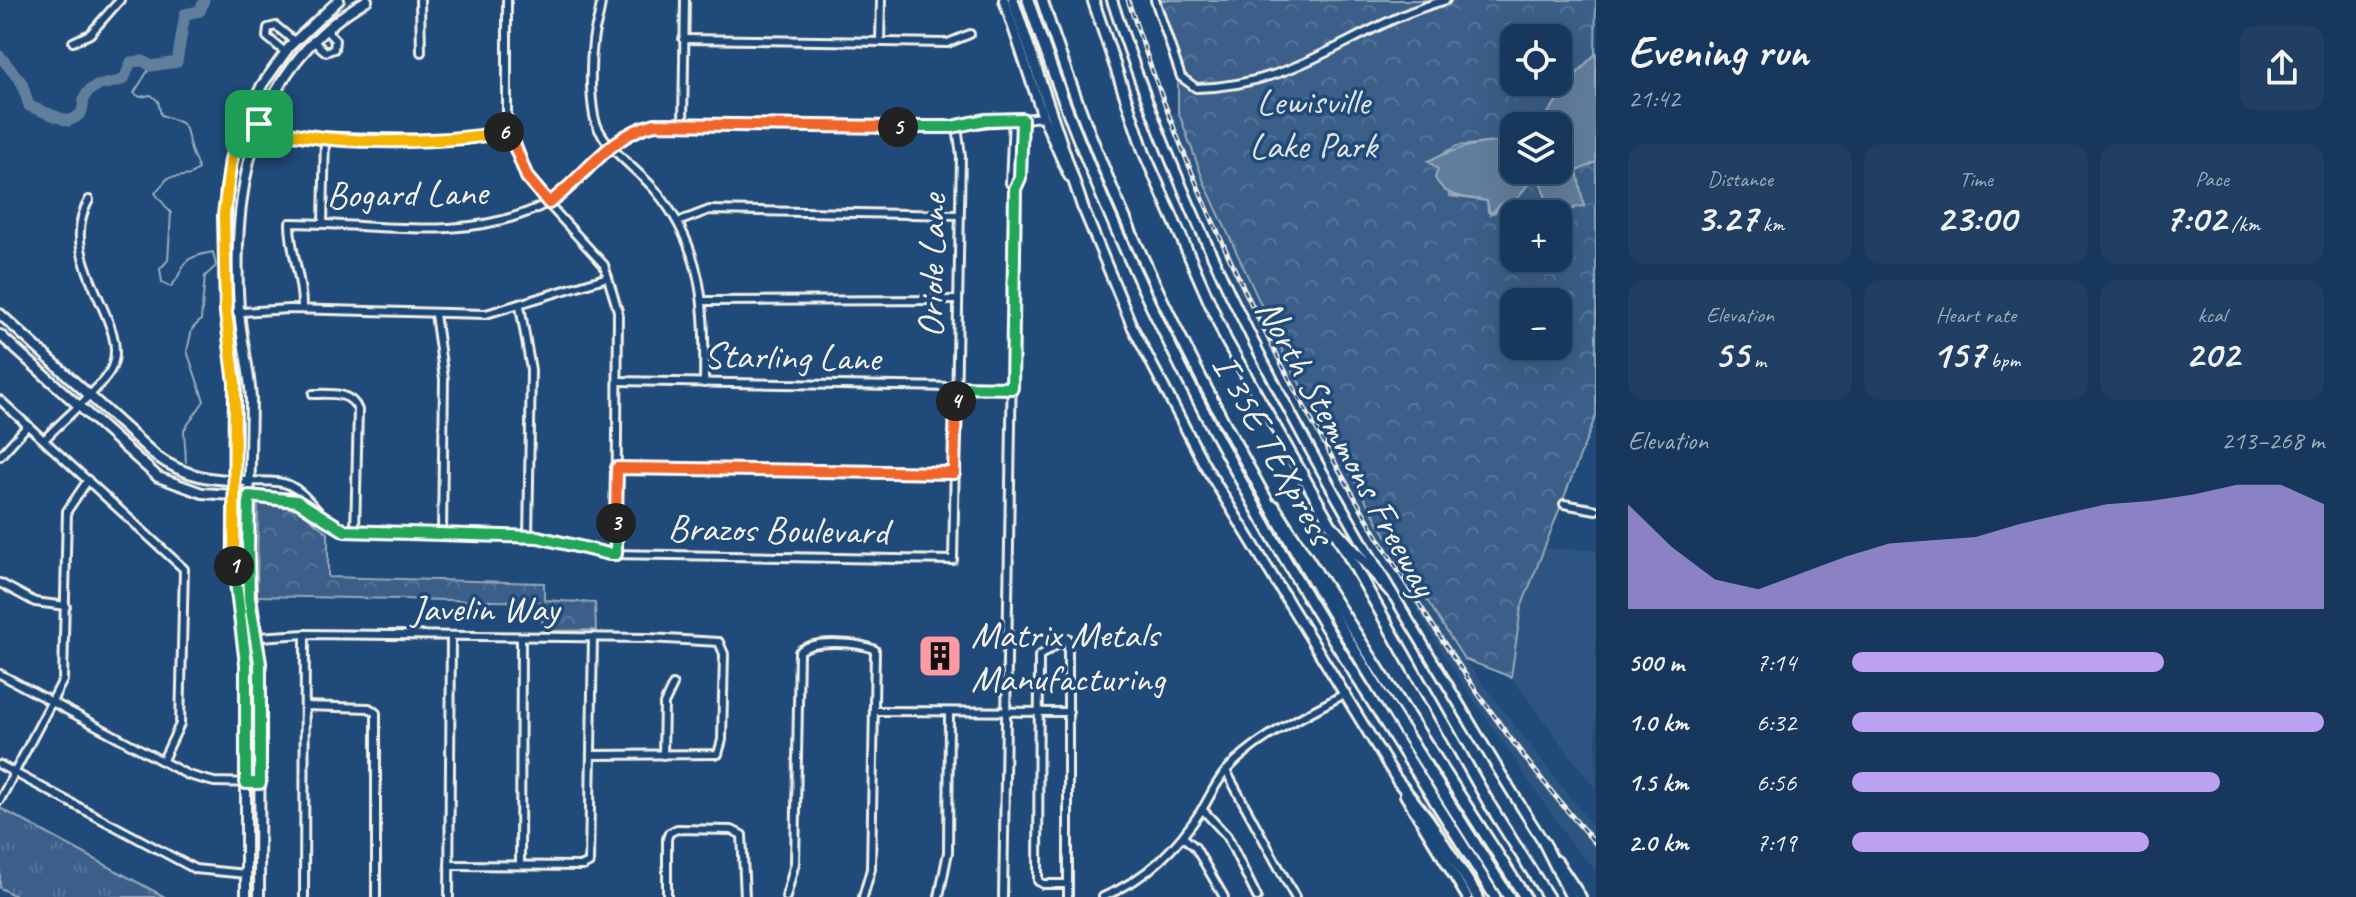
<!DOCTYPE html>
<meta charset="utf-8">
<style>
body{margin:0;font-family:Caveat,sans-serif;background:#203f62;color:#f1f3f6;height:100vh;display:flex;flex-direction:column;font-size:30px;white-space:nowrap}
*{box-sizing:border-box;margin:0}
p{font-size:26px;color:#9eacbb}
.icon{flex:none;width:44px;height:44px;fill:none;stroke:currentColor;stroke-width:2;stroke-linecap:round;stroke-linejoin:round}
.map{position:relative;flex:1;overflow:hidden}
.details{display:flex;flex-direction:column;background:#17385c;width:760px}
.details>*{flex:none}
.tools{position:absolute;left:1500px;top:24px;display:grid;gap:16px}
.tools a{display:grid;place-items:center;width:72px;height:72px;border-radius:16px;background:#17385c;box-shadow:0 8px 32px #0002,0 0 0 2px #365272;font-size:40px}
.pin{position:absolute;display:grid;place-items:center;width:68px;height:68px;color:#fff;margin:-34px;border-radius:16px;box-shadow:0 4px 12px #0006}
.km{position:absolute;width:40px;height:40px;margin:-20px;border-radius:50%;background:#222;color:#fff;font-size:22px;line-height:40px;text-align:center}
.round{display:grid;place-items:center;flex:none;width:84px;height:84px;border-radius:16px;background:#203f62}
.headline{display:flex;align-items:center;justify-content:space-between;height:136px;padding:0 32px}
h1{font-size:44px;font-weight:600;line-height:60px}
.figures{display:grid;grid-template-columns:repeat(3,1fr);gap:12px;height:136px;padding:8px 32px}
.figures div{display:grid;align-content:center;border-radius:16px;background:#203f62;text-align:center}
.figures b{font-size:40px;font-weight:600}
.figures small{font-size:22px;font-weight:400}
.figures p{font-size:22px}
.chart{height:224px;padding:16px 32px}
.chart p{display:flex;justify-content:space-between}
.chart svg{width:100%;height:144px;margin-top:8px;fill:#bca0f2;opacity:.7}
ul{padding:0 32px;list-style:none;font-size:26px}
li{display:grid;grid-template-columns:128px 96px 1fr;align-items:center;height:60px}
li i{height:20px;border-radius:10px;background:#bca0f2}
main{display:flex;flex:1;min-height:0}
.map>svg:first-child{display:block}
.built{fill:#2d5581}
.grass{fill:url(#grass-tufts);stroke:#97a8b8;stroke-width:2}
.forest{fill:url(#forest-crowns);stroke:#97a8b8;stroke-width:2;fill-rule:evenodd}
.water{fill:#627e9d;stroke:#9cacbb;stroke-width:2}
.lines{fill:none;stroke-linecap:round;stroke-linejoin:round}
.stream{stroke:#9cacbb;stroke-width:2}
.river{stroke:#627e9d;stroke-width:11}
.minor-casing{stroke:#f4f1e8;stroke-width:12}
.major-casing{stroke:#f4f1e8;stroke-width:14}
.highway-casing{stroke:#f4f1e8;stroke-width:15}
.minor{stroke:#1f4a7a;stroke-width:6}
.major{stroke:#1f4a7a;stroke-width:8}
.highway{stroke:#1f4a7a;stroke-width:9}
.rail-casing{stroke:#f4f1e8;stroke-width:5}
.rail{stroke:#1f4a7a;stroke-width:2;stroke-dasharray:6;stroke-linecap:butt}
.split-1-casing{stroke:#fff;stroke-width:16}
.split-2-casing{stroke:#fff;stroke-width:16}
.split-3-casing{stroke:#fff;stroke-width:16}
.split-4-casing{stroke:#fff;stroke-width:16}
.split-5-casing{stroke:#fff;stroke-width:16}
.split-6-casing{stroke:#fff;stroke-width:16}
.split-7-casing{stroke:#fff;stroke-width:16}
.split-1{stroke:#f5b400;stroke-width:10}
.split-2{stroke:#22a559;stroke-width:10}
.split-3{stroke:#22a559;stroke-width:10}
.split-4{stroke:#f0652b;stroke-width:10}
.split-5{stroke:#22a559;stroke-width:10}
.split-6{stroke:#f0652b;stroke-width:10}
.split-7{stroke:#f5b400;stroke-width:10}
.labels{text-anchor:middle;stroke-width:7;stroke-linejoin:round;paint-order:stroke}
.park-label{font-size:38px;fill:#e1e2de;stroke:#1f4a7a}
.street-label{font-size:38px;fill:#f4f1e8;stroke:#1f4a7a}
.poi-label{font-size:38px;fill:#f4f1e8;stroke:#1f4a7a;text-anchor:start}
</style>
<main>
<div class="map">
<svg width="1596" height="897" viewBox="0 0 1596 897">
<defs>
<pattern id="grass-tufts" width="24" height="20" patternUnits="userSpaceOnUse" patternTransform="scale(2)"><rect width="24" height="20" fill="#3a5f88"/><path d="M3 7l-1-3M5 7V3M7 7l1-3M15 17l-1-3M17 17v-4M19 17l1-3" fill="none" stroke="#577699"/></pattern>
<pattern id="forest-crowns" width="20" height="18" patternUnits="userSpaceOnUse" patternTransform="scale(2)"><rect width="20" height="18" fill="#3a5f88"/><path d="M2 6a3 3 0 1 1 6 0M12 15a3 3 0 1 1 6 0" fill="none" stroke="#577699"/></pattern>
</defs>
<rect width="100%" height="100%" fill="#1f4a7a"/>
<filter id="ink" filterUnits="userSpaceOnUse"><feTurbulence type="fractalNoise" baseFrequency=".0125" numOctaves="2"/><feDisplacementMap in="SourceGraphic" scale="16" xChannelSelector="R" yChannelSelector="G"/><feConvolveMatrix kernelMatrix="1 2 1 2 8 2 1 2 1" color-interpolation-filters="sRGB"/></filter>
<g filter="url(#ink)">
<g class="built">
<path d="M1178 111 1204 182 1255 297 1379 524 1464 659 1596 831V871L1571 843 1444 656 1317 438 1240 294 1167 115Z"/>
<path d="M1541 548 1596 550V790L1511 677 1521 608Z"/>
</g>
<path class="grass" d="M0 808 165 897H17L0 888Z"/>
<g class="forest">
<path d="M1160 0H1596L1595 55 1573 78 1539 126H1514V140L1457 146 1429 161 1438 169 1450 196 1487 201 1488 212 1494 213 1530 181 1541 183 1551 214H1514V258H1548L1549 265 1553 258H1558L1563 242 1558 234 1566 213 1581 199 1577 171 1596 162V415L1521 608 1511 677 1464 659 1379 524 1287 361 1204 182 1178 111V60ZM1514 38H1558V82H1514ZM1514 302H1558V346H1514Z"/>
<path d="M258 503 298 509 328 533V577L544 583V600L595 603 596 630 543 631 541 602 257 596Z"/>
</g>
<path class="water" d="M1596 53V162L1577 171 1584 206C1569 207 1564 215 1558 228V214H1551L1541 183 1530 181 1516 201 1501 204 1490 214 1487 201C1465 196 1447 200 1435 178L1438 169 1428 161C1460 146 1479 143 1514 140V170H1558V126H1539L1573 78Z"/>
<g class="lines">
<path class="stream" d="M151 66 134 93 140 97 151 95 158 101 161 115C190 125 184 123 191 150 193 157 197 162 198 169L191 175 168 178 155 193 171 213 168 260 160 269 162 282 171 287C189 265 175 259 213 252L216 266 205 276 201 320 192 329 187 351 204 401 184 430 186 462"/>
<path class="river" d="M0 56 22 83 29 106 68 121C92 112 77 104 88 92 96 82 113 85 124 79L131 62 143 61 151 66 177 62 185 14 200 11 204 0"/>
<g class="minor-casing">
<g id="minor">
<path d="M420 0 421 52"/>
<path d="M507 0V115L513 145 527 177 540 195 604 265 618 311 616 554"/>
<path d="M601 0C601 15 594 28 593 42 590 64 590 94 594 116 599 145 638 169 656 191 705 250 705 310 704 383"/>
<path d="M1155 0 1181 77 1196 88C1301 86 1353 26 1446 0"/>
<path d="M683 39 948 43 970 34"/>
<path d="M880 41 881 0"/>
<path d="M73 42 90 34 120 0"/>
<path d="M314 42 326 52 334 49 335 40 326 30"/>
<path d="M285 52 267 37 268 28 276 26 294 41"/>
<path d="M1013 119 1010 183 1015 189"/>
<path d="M244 120 294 136 464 140 509 131"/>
<path d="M683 123 685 0"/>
<path d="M678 222 709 210 959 215"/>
<path d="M323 223 325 137"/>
<path d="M704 301 958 300"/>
<path d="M520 306 531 370 528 537"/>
<path d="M302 309C303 279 290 253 290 223 372 223 460 243 537 208 589 185 603 129 667 123L941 127 1043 117"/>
<path d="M226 313 289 309 486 314 608 277"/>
<path d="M435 314 444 379 442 534"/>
<path d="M618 381 1012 388"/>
<path d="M313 394C330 394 351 391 358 410L355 532"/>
<path d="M0 400 184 569 180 724 163 760"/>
<path d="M44 440C59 423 105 385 112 367 131 322 54 260 89 200"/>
<path d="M0 456 28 425"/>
<path d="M617 468 954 473"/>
<path d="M250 481C262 482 278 480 289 485 312 496 320 523 345 531L538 537 609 554 953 560 961 156 957 126"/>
<path d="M249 496 289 498 312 508"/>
<path d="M1564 504 1596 510"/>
<path d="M0 583 35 602 66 606"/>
<path d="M243 638 305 634 649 638 719 642 724 654 722 740 718 754 592 755"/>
<path d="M1068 638V884H1043L1038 881 1039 656Z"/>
<path d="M0 674 188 775 214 782 260 783"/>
<path d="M305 706 369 708 376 713V897"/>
<path d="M874 711 1069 712"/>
<path d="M663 755 664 704 673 685"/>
<path d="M0 765 195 869 246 874"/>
<path d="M1226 771 1295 897"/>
<path d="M0 800 63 680 67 511 88 480"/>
<path d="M1202 809 1227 836 1257 897"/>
<path d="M1183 837 1195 847 1224 897"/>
<path d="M449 865 583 866 589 863 593 637"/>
<path d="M520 865 521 638"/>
<path d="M1068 884V897"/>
<path d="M304 897 305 634"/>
<path d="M449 897 451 637"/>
<path d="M667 897V839L669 833 677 829 732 830 742 835 745 897"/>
<path d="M786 897 795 863 799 652C812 639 859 642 875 650L871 869 863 897"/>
<path d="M939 897 948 852 949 712"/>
<path d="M1003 897 1015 189 1020 178 1022 119"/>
<path d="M1103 897C1148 878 1177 848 1203 808 1210 796 1217 781 1226 771 1256 737 1307 715 1346 693"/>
</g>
</g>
<g class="major-casing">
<g id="major">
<path d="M1004 0 1043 117 1069 176"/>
<path d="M1112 0C1189 238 1301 444 1430 656 1469 720 1506 785 1547 847"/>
<path d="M1081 203 1132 326 1204 464 1399 783"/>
<path d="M0 314 156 456C187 478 213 480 250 481"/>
<path d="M0 335 158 477 202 493 249 496"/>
<path d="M1405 795 1467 897"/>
<path d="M1557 861 1581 897"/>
<path d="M246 897V664L233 561 235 383 226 313V189L237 139 262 85 290 46 339 0"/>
<path d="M259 897 260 663 248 572 251 401C250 370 241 341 239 310 231 188 252 67 367 0"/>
</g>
</g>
<g class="highway-casing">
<g id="highway">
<path d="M1013 0 1083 208"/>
<path d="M1028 0C1084 170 1159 334 1246 490 1322 629 1412 762 1495 897"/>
<path d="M1042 0C1145 324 1328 612 1509 897"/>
<path d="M1093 0 1144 152 1226 340 1491 807 1548 897"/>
<path d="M1274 506 1525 897"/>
<path d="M1335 529 1391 592"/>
<path d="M1397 780 1428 819 1478 897"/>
<path d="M1544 843 1571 897"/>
</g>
</g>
<use href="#minor" class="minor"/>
<use href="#major" class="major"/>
<use href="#highway" class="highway"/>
<g class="rail-casing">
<path id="rail" d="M1128 0C1190 191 1273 360 1375 532 1440 641 1511 749 1596 844"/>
</g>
<use href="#rail" class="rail"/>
</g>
</g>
<g class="lines" filter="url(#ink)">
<g class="split-1-casing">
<path id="split-1" d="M234 566 235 383 226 313 224 215 231 159 244 120 259 124"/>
</g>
<g class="split-2-casing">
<path id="split-2" d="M234 566 246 664V783H260V663L249 598 248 550"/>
</g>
<g class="split-3-casing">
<path id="split-3" d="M248 550 249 496 297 501 345 531 538 537 609 554H616V523"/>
</g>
<g class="split-4-casing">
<path id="split-4" d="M616 523 617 468 954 473 956 401"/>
</g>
<g class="split-5-casing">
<path id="split-5" d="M898 127H952L985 120 1022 119 1020 178 1015 189 1012 388 956 387V401"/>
</g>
<g class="split-6-casing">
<path id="split-6" d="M504 132 509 131 527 177 549 203C587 176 607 136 655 124L898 127"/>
</g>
<g class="split-7-casing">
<path id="split-7" d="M259 124C315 147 444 144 504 132"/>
</g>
<use href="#split-1" class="split-1"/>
<use href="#split-2" class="split-2"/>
<use href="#split-3" class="split-3"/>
<use href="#split-4" class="split-4"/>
<use href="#split-5" class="split-5"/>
<use href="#split-6" class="split-6"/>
<use href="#split-7" class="split-7"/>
</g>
<defs>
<g id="building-square" transform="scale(2.3)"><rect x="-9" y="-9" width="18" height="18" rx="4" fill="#ff9aa2" stroke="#1f4a7a"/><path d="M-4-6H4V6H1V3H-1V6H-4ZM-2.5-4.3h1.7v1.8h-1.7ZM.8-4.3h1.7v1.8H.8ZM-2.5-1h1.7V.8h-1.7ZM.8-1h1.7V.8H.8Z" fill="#111"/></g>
</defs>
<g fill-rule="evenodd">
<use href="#building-square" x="940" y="656"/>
</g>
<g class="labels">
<g class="park-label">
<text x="1313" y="114">Lewisville<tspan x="1313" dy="44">Lake Park</tspan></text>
</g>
<g class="street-label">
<text transform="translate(407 193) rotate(-1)" y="13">Bogard Lane</text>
<text transform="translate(931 266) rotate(-89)" y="13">Oriole Lane</text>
<text transform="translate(792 356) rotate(1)" y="13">Starling Lane</text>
<text transform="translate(1347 447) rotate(61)" y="13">North Stemmons Freeway</text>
<text transform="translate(1274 449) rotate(61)" y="13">I 35E TEXpress</text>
<text transform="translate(778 529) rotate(1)" y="13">Brazos Boulevard</text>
<text x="485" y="621">Javelin Way</text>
</g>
<g class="poi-label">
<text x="971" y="647">Matrix Metals<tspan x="971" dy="44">Manufacturing</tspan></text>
</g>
</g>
</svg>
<div class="tools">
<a><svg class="icon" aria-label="locate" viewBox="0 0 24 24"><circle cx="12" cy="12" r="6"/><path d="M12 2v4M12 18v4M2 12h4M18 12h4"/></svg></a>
<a><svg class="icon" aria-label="layers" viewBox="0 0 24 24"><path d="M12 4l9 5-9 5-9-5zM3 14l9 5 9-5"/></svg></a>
<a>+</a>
<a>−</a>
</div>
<div class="pin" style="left:259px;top:124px;background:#1e9e55"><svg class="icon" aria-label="arrive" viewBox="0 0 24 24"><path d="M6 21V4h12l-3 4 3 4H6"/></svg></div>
<b class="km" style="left:234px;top:566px">1</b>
<b class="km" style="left:616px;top:523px">3</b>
<b class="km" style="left:956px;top:401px">4</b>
<b class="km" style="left:898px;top:127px">5</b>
<b class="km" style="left:504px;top:132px">6</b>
</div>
<section class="details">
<div class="headline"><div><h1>Evening run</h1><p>21:42</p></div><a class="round"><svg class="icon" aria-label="share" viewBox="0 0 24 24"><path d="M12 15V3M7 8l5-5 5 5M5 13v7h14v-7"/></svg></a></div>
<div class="figures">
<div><p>Distance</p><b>3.27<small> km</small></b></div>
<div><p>Time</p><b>23:00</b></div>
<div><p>Pace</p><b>7:02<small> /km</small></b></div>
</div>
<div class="figures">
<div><p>Elevation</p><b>55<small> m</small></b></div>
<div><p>Heart rate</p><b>157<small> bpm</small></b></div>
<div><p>kcal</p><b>202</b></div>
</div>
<div class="chart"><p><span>Elevation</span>213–268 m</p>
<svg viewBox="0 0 160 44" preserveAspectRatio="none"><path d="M0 44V12L10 25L20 35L30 38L40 33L50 28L60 24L70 23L80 22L90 18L100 15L110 12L120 11L130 9L140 6L150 6L160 12V44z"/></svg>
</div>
<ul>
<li><b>500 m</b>7:14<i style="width:66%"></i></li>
<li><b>1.0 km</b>6:32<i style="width:100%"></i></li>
<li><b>1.5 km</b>6:56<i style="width:78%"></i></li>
<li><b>2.0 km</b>7:19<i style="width:63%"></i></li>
</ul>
</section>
</main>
